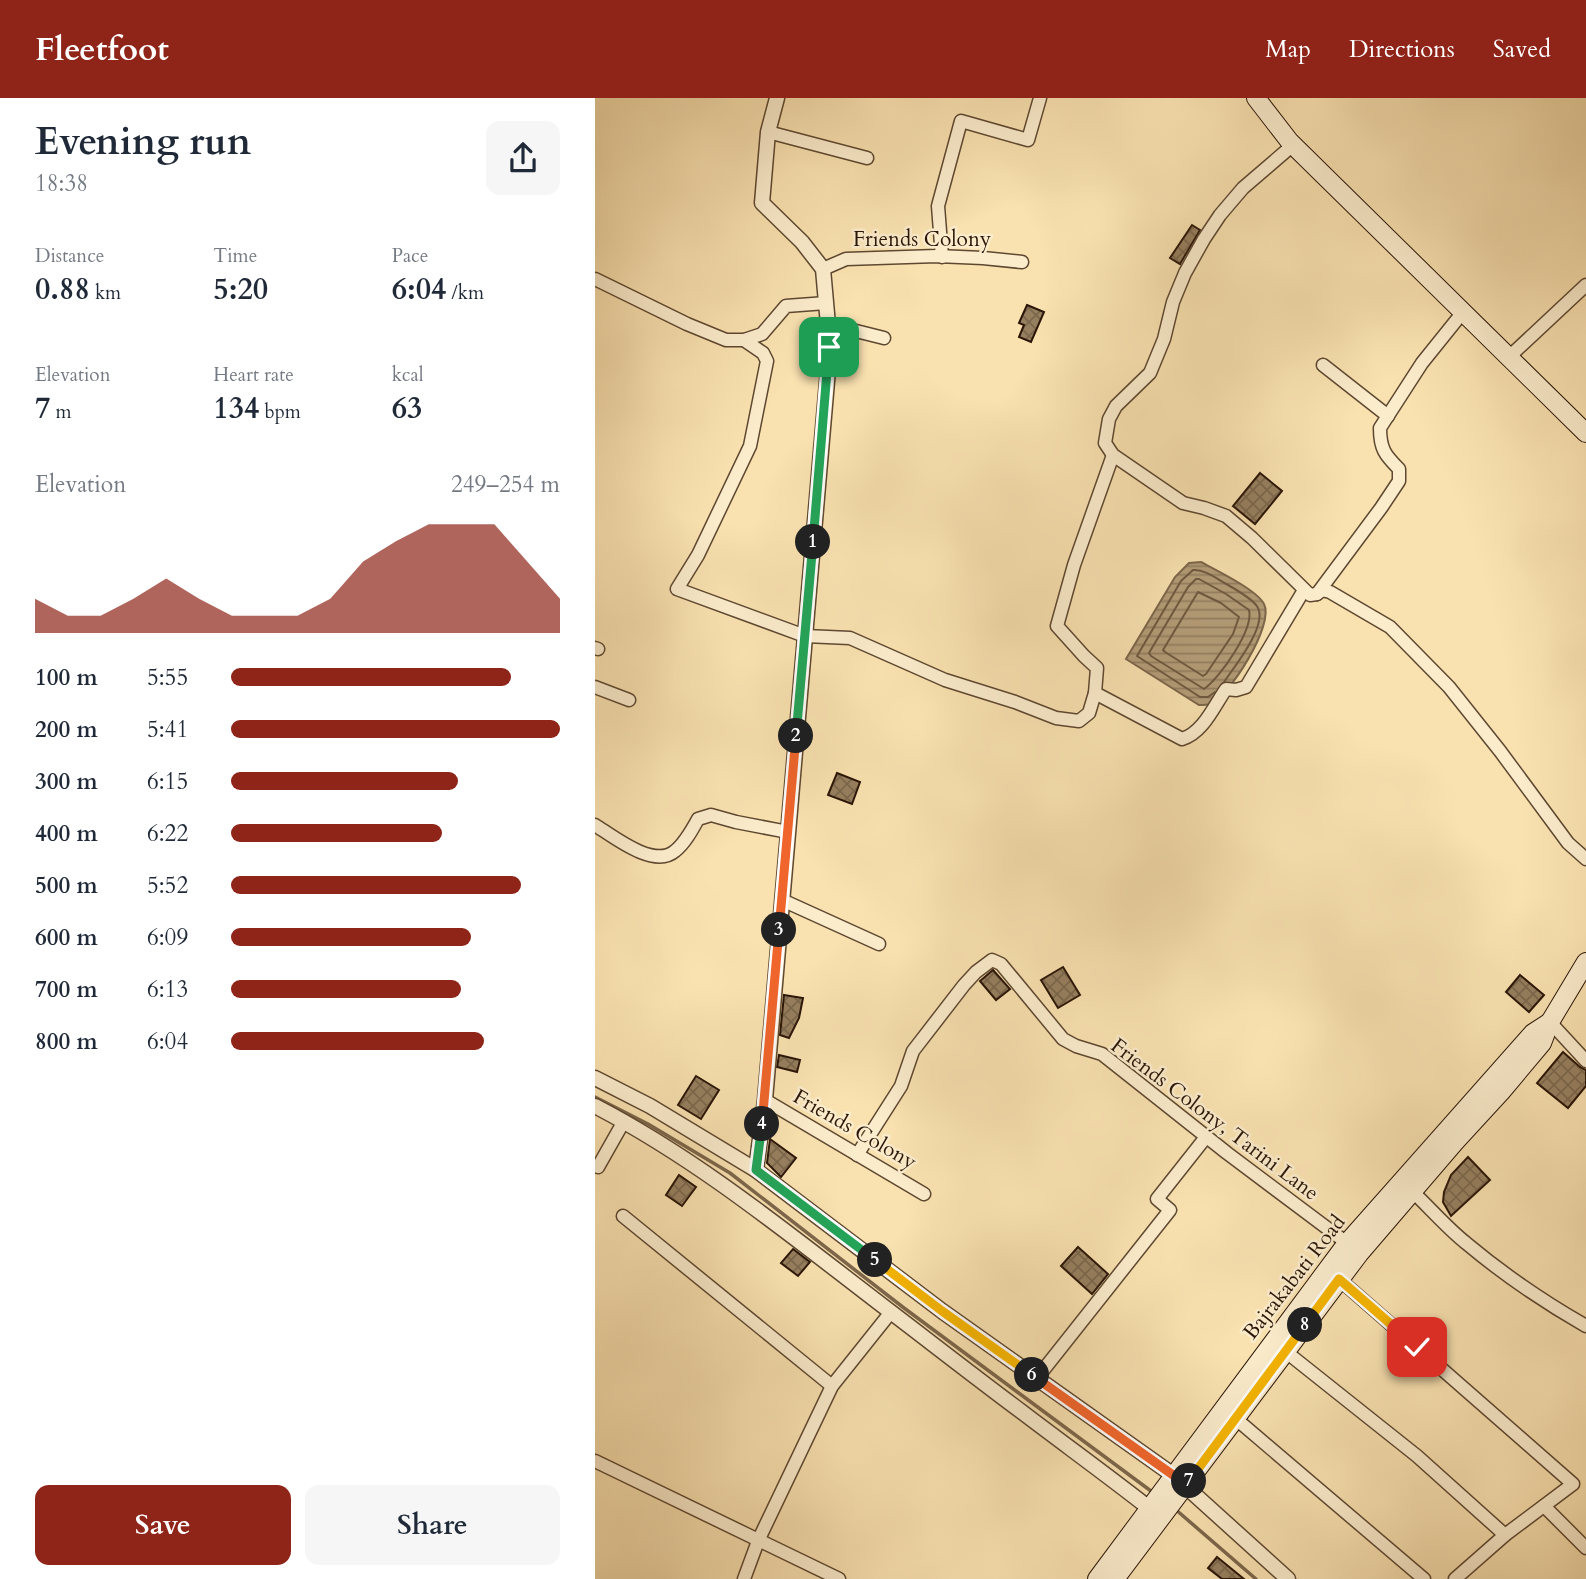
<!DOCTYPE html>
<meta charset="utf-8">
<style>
body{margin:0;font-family:Cardo,serif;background:#f6f6f7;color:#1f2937;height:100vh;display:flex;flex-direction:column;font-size:26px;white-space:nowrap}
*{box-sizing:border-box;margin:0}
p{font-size:23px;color:#747a83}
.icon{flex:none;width:38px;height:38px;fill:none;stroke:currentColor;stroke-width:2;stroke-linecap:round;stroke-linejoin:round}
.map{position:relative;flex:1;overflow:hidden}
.details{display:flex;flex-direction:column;background:#fff;width:595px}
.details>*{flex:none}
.pin{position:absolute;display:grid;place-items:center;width:60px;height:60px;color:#fff;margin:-30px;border-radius:14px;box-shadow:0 4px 10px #0006}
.km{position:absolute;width:35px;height:35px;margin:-18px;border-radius:50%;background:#222;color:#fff;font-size:19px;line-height:35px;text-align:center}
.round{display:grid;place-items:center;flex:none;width:74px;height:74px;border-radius:14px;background:#f6f6f7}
.overview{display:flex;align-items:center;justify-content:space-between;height:119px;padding:0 35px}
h1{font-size:38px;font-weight:700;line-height:52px}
.metrics{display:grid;grid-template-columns:repeat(3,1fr);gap:10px;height:119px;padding:7px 35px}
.metrics div{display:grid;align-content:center}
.metrics b{font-size:30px;font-weight:700}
.metrics small{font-size:19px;font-weight:400}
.metrics p{font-size:19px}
.chart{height:196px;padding:14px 35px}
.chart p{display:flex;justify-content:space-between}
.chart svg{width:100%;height:126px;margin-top:7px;fill:#8f2418;opacity:.7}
.cta{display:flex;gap:14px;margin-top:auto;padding:14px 35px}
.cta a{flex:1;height:80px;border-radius:14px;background:#8f2418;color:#fff;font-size:28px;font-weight:700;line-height:80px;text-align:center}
.cta a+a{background:#f6f6f7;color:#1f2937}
ul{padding:0 35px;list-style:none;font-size:23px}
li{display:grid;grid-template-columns:112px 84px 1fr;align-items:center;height:52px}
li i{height:18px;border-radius:9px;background:#8f2418}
header{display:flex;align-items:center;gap:42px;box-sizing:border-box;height:98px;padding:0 35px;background:#8f2418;color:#fff}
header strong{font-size:33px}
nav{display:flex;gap:38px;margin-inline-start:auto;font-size:24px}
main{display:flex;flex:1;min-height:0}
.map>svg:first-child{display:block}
.water{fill:url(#water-rules);stroke:#7c664a;stroke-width:2}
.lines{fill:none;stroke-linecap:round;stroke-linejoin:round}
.shore{stroke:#6e583f;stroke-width:2}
.stream{stroke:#7c664a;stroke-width:3.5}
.building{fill:url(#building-cross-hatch);stroke:#2a1507;stroke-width:2}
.minor-casing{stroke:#5e4831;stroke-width:15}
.tertiary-casing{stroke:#5e4831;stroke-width:17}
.secondary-casing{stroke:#2a1507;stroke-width:20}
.minor{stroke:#fbeccc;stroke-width:12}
.tertiary{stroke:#fbeccc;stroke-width:14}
.secondary{stroke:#fbeccc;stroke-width:18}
.split-1-casing{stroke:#fff;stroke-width:14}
.split-2-casing{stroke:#fff;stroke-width:14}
.split-3-casing{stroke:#fff;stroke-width:14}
.split-4-casing{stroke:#fff;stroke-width:14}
.split-5-casing{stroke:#fff;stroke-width:14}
.split-6-casing{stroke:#fff;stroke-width:14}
.split-7-casing{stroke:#fff;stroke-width:14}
.split-8-casing{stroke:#fff;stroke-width:14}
.split-9-casing{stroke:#fff;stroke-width:14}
.split-1{stroke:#22a559;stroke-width:9}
.split-2{stroke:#22a559;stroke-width:9}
.split-3{stroke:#f0652b;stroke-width:9}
.split-4{stroke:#f0652b;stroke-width:9}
.split-5{stroke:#22a559;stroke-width:9}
.split-6{stroke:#f5b400;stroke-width:9}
.split-7{stroke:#f0652b;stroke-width:9}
.split-8{stroke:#f5b400;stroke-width:9}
.split-9{stroke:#f5b400;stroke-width:9}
.labels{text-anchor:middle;stroke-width:5;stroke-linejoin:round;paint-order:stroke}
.street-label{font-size:21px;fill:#2a1507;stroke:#fbeccc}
</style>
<header>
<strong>Fleetfoot</strong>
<nav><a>Map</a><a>Directions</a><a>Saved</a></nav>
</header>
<main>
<section class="details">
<div class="overview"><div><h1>Evening run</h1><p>18:38</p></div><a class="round"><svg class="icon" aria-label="share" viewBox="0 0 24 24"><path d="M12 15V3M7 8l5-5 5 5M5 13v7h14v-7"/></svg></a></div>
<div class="metrics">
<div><p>Distance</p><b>0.88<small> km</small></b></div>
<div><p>Time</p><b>5:20</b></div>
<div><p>Pace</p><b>6:04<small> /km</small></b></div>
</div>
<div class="metrics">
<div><p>Elevation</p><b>7<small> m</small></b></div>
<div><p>Heart rate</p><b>134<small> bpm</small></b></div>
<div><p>kcal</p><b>63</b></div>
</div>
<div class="chart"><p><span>Elevation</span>249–254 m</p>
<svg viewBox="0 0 160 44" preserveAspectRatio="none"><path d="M0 44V32L10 38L20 38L30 32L40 25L50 32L60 38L70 38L80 38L90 32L100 19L110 12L120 6L130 6L140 6L150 19L160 32V44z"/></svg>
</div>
<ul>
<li><b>100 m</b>5:55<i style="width:85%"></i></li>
<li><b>200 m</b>5:41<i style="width:100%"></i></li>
<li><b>300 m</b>6:15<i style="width:69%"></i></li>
<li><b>400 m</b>6:22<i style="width:64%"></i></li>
<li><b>500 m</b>5:52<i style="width:88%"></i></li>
<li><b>600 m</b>6:09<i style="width:73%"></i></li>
<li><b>700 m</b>6:13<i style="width:70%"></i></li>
<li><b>800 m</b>6:04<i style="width:77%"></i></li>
</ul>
<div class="cta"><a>Save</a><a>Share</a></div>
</section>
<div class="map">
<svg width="991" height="1481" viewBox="0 0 991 1481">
<defs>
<pattern id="water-rules" width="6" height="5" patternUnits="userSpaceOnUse" patternTransform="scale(1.75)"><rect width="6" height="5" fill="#b39c77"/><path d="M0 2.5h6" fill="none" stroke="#927e60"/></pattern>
<pattern id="building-cross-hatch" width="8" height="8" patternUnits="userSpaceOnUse" patternTransform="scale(1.75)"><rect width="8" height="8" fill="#967f5f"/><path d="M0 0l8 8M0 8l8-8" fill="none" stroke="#7b674c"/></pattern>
</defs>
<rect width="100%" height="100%" fill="#f9e1b0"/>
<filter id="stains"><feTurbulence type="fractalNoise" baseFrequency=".00286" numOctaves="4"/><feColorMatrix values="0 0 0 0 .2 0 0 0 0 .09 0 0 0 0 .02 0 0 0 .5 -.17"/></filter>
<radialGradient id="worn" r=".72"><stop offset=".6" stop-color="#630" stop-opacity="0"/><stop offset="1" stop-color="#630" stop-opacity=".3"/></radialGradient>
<path class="water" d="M606 464C621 472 662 492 669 506 680 526 634 599 615 606 612 607 608 607 604 607L531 561 580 479 594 465Z"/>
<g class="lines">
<g class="shore">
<path d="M601 481H604L631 496 654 512C659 531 625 580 609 591L556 558 554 555 593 489Z"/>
<path d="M603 494 626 505 644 519 638 536 611 576 608 578 570 554 568 552Z"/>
<path d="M620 594 613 599H605L542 558 586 483 598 472C610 471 622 481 633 487 640 491 660 503 663 510 672 529 639 569 629 584"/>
</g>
<g class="stream">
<path d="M0 999 53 1026 135 1075 309 1210 560 1396"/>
<path d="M580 1411 661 1481"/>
</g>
</g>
<g class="building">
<path d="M597 127 605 132 585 166 575 160Z"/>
<path d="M432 207 449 214 436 244 424 239 429 227 424 225Z"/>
<path d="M665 375 687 393 660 426 638 408Z"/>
<path d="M242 675 265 684 257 706 233 697Z"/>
<path d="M468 869 485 897 463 910 446 882Z"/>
<path d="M398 872 415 891 401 902 385 883Z"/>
<path d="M925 877 949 897 934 914 911 894Z"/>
<path d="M189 897 208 900 204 920 194 940 185 937Z"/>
<path d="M968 954 985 969 991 972V988L973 1010 942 985Z"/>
<path d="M184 957 205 962 202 974 182 969Z"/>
<path d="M101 978 124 992 106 1021 83 1007Z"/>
<path d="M175 1041 201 1060 186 1079 172 1065Z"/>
<path d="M873 1059 895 1082 856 1118 848 1104 849 1094 856 1077Z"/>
<path d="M84 1077 101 1089 87 1108 71 1097Z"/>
<path d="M483 1149 513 1176 497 1196 466 1168Z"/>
<path d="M198 1151 215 1164 203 1178 186 1165Z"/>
<path d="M622 1459 649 1481H627L613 1470Z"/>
</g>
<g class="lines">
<g class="minor-casing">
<g id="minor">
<path d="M173 34 272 60"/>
<path d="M698 47 648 90 625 117 609 141 590 175 578 204 569 241 555 275 521 308 514 321 510 345 518 357 588 405 609 410 631 418 657 440 715 497 722 496 727 492 735 494 795 529 854 589 905 653 973 745 991 761"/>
<path d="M347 159 343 108 366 23 433 42 445 0"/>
<path d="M228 171 251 161 342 158 388 160 427 164"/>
<path d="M0 181 92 226 131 242H149L167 236 191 208 231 205"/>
<path d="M233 226 289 240"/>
<path d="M149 242 168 255 172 263 155 348 103 457 82 491 210 538 255 540 350 582 420 604 461 620 484 623 494 615 500 595 502 570 489 558 462 528 479 467 518 357"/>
<path d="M914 259 991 187"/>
<path d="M728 267 793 318"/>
<path d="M722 496 786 410 804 383V371C790 357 785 351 785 330L827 265 868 214"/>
<path d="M0 550 3 551"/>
<path d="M0 589 34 602"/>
<path d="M500 595 587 641C608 635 619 608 631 591L641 592 651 589 709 492"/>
<path d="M0 727C19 739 59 771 80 753 90 745 97 732 103 721L116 717 141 724 193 734"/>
<path d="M187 802 284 846"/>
<path d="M955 924 991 963"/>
<path d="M170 1002 329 1096"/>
<path d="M262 1057 306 988 318 953 369 887 381 874 397 862 406 866 468 941 481 948 507 956 632 1055 752 1145"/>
<path d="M0 1068 3 1069 29 1023"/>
<path d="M817 1093C835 1110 852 1130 871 1145 908 1176 949 1204 991 1228"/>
<path d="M28 1118 237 1288"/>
<path d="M744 1181 978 1386 910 1437 860 1481"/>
<path d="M690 1253 822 1358 910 1437"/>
<path d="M442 1280 575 1112 562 1101 611 1039"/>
<path d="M640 1320 829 1481"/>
<path d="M0 1363 244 1481"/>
<path d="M949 1408 991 1450"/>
<path d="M149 1481 163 1443 237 1288 296 1214"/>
</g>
</g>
<g class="tertiary-casing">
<g id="tertiary">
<path d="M0 980 55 1008 161 1072 347 1213 578 1377 693 1481"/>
<path d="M0 1008C104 1062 195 1137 288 1208 334 1243 380 1279 427 1314 469 1346 512 1377 554 1410"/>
<path d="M161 1072 170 1002 235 249 228 171 207 144 167 105 173 34 182 0"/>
</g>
</g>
<g class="secondary-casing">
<g id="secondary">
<path d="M661 0 695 44 991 335"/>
<path d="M502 1481 752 1145 938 935 955 924"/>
<path d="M520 1481 764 1156 860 1044 906 994 947 945 955 924 991 864"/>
</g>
</g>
<use href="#minor" class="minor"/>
<use href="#tertiary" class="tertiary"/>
<use href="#secondary" class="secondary"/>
</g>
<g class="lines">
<g class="split-1-casing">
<path id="split-1" d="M218 444 234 249"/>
</g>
<g class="split-2-casing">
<path id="split-2" d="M201 638 218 444"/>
</g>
<g class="split-3-casing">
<path id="split-3" d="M184 832 201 638"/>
</g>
<g class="split-4-casing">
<path id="split-4" d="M167 1026 184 832"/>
</g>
<g class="split-5-casing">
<path id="split-5" d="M167 1026 161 1072 280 1162"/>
</g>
<g class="split-6-casing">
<path id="split-6" d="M280 1162 347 1213 437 1277"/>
</g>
<g class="split-7-casing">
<path id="split-7" d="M437 1277 578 1377 589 1388 594 1383"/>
</g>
<g class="split-8-casing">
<path id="split-8" d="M594 1383 710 1227"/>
</g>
<g class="split-9-casing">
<path id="split-9" d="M710 1227 744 1181 822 1249"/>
</g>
<use href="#split-1" class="split-1"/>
<use href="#split-2" class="split-2"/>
<use href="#split-3" class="split-3"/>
<use href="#split-4" class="split-4"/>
<use href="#split-5" class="split-5"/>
<use href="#split-6" class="split-6"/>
<use href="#split-7" class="split-7"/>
<use href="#split-8" class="split-8"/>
<use href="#split-9" class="split-9"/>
</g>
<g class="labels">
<g class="street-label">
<text x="327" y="148">Friends Colony</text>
<text transform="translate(620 1021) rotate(37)" y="7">Friends Colony, Tarini Lane</text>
<text transform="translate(260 1031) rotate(30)" y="7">Friends Colony</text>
<text transform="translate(699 1179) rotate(-52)" y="7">Bajrakabati Road</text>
</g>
</g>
<rect width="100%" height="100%" filter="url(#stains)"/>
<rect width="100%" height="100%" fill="url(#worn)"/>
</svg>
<div class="pin" style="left:234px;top:249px;background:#1e9e55"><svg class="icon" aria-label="arrive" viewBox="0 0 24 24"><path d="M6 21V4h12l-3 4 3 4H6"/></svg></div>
<div class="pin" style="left:822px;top:1249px;background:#d93025"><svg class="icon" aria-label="check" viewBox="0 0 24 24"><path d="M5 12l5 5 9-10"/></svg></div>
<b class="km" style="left:218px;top:444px">1</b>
<b class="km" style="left:201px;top:638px">2</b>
<b class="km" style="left:184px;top:832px">3</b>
<b class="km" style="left:167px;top:1026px">4</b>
<b class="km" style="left:280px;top:1162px">5</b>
<b class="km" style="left:437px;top:1277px">6</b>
<b class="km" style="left:594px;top:1383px">7</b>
<b class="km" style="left:710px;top:1227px">8</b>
</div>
</main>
